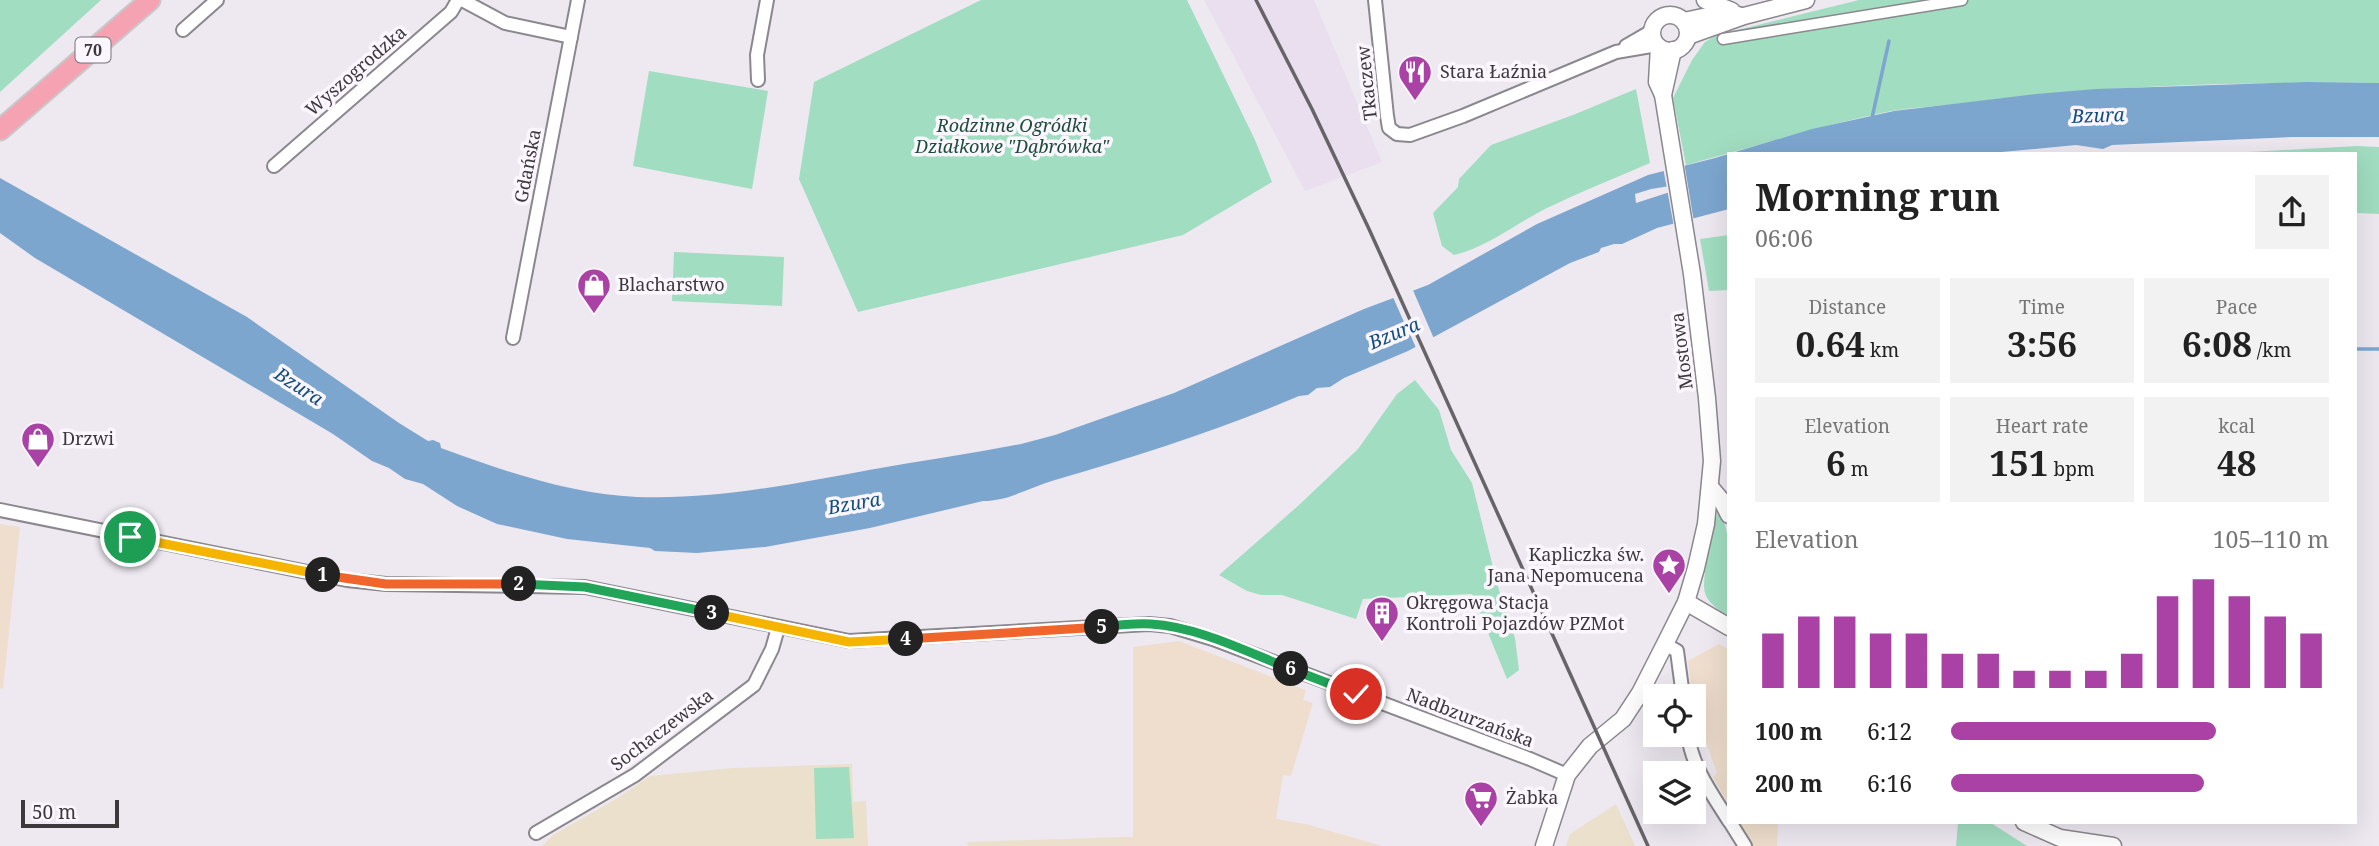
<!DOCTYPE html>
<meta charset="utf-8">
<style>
body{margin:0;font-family:"Noto Serif",serif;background:#f2f2f2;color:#222;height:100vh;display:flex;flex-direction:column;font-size:26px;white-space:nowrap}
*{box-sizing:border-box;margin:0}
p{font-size:23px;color:#767676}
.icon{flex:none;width:38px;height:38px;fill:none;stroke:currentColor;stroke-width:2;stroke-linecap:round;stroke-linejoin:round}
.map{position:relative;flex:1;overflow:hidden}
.drawer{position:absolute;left:1727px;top:152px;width:630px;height:672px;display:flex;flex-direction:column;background:#fff;border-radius:0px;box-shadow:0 7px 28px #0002}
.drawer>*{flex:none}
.buttons{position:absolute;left:1643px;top:684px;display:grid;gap:14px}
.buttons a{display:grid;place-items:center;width:63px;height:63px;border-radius:0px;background:#fff;box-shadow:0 7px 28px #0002;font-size:35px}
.scale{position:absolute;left:21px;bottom:18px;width:98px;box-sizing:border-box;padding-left:7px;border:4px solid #3b393c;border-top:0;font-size:19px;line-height:24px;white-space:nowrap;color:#3b393c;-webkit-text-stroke:5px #fbf6fe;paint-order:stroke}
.pin{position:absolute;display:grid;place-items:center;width:60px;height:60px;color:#fff;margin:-30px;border:4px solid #fff;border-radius:50%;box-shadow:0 2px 7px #0007}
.km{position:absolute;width:35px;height:35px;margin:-18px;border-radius:50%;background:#222;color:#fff;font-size:19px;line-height:35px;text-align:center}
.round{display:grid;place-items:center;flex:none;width:74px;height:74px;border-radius:0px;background:#f2f2f2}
.summary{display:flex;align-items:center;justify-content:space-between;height:119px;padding:0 28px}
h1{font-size:38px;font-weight:700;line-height:52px}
.metrics{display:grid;grid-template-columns:repeat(3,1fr);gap:10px;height:119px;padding:7px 28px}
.metrics div{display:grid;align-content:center;border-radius:0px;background:#f2f2f2;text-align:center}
.metrics b{font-size:35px;font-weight:700}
.metrics small{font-size:19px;font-weight:400}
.metrics p{font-size:19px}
.chart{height:196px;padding:14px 28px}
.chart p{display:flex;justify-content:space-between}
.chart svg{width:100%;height:126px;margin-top:7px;stroke:#aa42a5;stroke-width:6}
ul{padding:0 28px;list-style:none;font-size:23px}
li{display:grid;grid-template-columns:112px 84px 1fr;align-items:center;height:52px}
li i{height:18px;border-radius:9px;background:#aa42a5}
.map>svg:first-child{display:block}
.commercial{fill:#efdecd}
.industrial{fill:#eae0cb}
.built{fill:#e9dfee}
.green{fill:#a1ddc0}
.water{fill:#7da6cf;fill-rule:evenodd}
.pier{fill:#eee9f1}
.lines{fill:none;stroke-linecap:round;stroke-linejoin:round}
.stream{stroke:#7da6cf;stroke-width:3.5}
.pedestrian-casing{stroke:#8b878e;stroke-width:13}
.minor-casing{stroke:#8b878e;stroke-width:16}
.tertiary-casing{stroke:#8b878e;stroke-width:19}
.primary-casing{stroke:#c8c8c8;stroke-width:23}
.pedestrian{stroke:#fff;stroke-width:10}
.minor{stroke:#fff;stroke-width:12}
.tertiary{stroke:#fff;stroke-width:16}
.primary{stroke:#f5a3b2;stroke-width:19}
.rail{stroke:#676469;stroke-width:3.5}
.split-1-casing{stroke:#fff;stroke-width:14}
.split-2-casing{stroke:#fff;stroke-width:14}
.split-3-casing{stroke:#fff;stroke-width:14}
.split-4-casing{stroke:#fff;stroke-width:14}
.split-5-casing{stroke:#fff;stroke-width:14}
.split-6-casing{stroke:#fff;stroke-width:14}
.split-7-casing{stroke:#fff;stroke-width:14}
.split-1{stroke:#f5b400;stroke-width:9}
.split-2{stroke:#f0652b;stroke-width:9}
.split-3{stroke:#22a559;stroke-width:9}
.split-4{stroke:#f5b400;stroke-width:9}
.split-5{stroke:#f0652b;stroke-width:9}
.split-6{stroke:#22a559;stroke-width:9}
.split-7{stroke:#22a559;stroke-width:9}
.labels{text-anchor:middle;stroke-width:7;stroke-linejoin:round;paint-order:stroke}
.shield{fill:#fbf6fe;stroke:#757276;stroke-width:2}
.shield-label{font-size:16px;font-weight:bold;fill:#3b393c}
.street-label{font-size:18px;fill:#3b393c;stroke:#fbf6fe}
.poi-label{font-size:18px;fill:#3b393c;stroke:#fbf6fe;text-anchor:start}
.park-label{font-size:18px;font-style:italic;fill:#1c4d39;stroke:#fbf6fe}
.water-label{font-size:19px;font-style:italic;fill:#104d81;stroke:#fbf6fe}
</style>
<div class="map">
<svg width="2379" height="846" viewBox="0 0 2379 846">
<rect width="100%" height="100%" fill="#eee9f1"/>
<g class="commercial">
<path d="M0 524 20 527 3 689 0 688Z"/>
<path d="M1179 641 1306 690 1303 700 1313 703 1291 776 1283 775 1276 819 1306 824 1382 846H1123V837H1133V647Z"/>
<path d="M1719 644 1729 650V805L1713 777 1717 773 1694 709 1688 661Z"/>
<path d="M1739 823H1778L1777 846H1752Z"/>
</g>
<g class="industrial">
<path d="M852 764 853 802 866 801 868 846H542L553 835 616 799 650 776 733 768Z"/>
<path d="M1616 804 1635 846H1566L1570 834Z"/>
<path d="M1123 837V846H968L967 842Z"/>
</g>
<path class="built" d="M1204 0H1314L1382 162 1305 191Z"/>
<g class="green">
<path d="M0 0H101L0 92Z"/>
<path d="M981 0H1187L1255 140 1272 182 1183 235 858 312 799 179 814 82Z"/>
<path d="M1859 0H2379V83C2241 82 2103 85 1965 103 1941 106 1916 107 1891 111 1822 125 1754 147 1686 165L1673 98 1692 60 1705 42 1717 35Z"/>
<path d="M649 71 768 91 752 189 633 166Z"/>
<path d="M1636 89 1650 163C1615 178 1580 192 1545 209 1515 224 1488 247 1454 255L1442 246 1433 213 1458 187 1459 179 1491 145 1573 115Z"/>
<path d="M2357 146 2379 147V214L2356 213V154H2214Z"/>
<path d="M1729 235V290L1709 291 1700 239Z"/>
<path d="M674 252 784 257 782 306 672 301Z"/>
<path d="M1415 380 1439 410 1451 450 1472 483 1498 587 1515 638 1519 670 1507 679 1472 594 1363 599 1356 619 1282 595H1261L1247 591 1219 575 1299 505 1358 449 1397 394Z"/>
<path d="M1719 509H1721L1729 541V617C1721 611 1708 604 1705 593 1701 578 1713 524 1719 509Z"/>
<path d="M849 767 854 838 816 839 814 768Z"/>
<path d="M1958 823H1991L2027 846H1956Z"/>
</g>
<path class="water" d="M2306 82 2379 83V137H2292L2112 145 2103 149 2076 145 1980 154H1729V209L1657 228 1622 244H1614L1601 248 1599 252 1570 263 1408 351 1344 378 1330 387 1317 388 1308 395 1299 396C1219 430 1137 456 1055 480 1030 487 1009 501 983 501L870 528 765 547 697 553 655 551 650 548 567 539 497 524 457 506 423 484 405 479 389 468 372 461 333 434 35 258 0 233V178L247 317 399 423 428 441 433 440 440 443 441 448C504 471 569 494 637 497 714 500 793 484 869 470 920 461 971 454 1021 444L1055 435 1174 393 1364 309 1428 285 1537 224 1648 175 1715 158 1812 129 1894 111 2036 94 2096 89ZM1683 184 1670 192 1636 203 1635 194 1651 189Z"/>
<g class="pier">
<path d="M1684 162 1694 222 1674 227 1663 167Z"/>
<path d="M1412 288 1435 341 1417 350 1405 323 1410 321 1404 322 1392 295Z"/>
</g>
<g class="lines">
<g class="stream">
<path d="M1872 118 1889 41"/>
<path d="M2356 349H2379"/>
</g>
<g class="pedestrian-casing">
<path id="pedestrian" d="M1723 39 1962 0"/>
</g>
<g class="minor-casing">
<g id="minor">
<path d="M462 0 505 23 571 37"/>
<path d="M1375 0 1387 116 1389 128 1397 134 1410 135 1463 116 1616 52 1657 45"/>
<path d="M183 30 217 0"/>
<path d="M1626 46 1652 31"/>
<path d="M758 80 757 55 767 0"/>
<path d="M274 166 451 12 458 0"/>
<path d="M513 338 578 0"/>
<path d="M0 510 347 580 386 584 585 587 849 641 1149 624 1170 626 1213 639 1530 759 1567 775"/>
<path d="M1665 644 1677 651 1683 696"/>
<path d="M1688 735C1692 767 1712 794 1729 821"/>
<path d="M1730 822 1745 846"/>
<path d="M536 833 635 775 754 685 772 649 778 628"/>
</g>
</g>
<g class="tertiary-casing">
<g id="tertiary">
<path d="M1705 0 1732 11"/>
<circle cx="1670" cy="33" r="18"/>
<path d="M1684 21 1717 14 1738 15"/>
<path d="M1688 36 1744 16 1806 0"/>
<path d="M1663 95 1673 50"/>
<path d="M1711 488 1722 501 1729 515"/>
<path d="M1686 602 1729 627"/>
<path d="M2024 822 2060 838 2113 846"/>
<path d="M1544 846 1567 775 1590 746 1623 719 1640 693 1665 644 1686 602 1696 568 1706 524 1712 461 1707 398 1692 274 1663 95 1657 82 1659 47"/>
</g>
</g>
<g class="primary-casing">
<path id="primary" d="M0 130 150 0"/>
</g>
<use href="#pedestrian" class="pedestrian"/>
<use href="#minor" class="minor"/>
<use href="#tertiary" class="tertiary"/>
<use href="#primary" class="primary"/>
<path class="rail" d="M1256 0 1312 109 1369 229 1648 846"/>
</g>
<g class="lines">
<g class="split-1-casing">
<path id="split-1" d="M130 537 323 575"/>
</g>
<g class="split-2-casing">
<path id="split-2" d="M323 575 386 584H519"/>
</g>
<g class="split-3-casing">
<path id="split-3" d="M519 584 585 587 712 613"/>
</g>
<g class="split-4-casing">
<path id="split-4" d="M712 613 849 642 906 639"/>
</g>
<g class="split-5-casing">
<path id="split-5" d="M906 639 1102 627"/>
</g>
<g class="split-6-casing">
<path id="split-6" d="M1102 627C1118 625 1135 623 1151 624 1199 627 1247 652 1291 669"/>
</g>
<g class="split-7-casing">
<path id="split-7" d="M1291 669 1356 694"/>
</g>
<use href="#split-1" class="split-1"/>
<use href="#split-2" class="split-2"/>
<use href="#split-3" class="split-3"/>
<use href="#split-4" class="split-4"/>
<use href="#split-5" class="split-5"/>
<use href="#split-6" class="split-6"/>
<use href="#split-7" class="split-7"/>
</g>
<defs>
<g id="restaurant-pin" transform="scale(1.75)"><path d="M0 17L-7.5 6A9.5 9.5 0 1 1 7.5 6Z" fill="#aa42a5" stroke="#fbf6fe"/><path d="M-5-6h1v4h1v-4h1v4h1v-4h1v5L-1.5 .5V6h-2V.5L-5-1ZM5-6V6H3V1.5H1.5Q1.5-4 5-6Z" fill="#fff"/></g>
<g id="shop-pin" transform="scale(1.75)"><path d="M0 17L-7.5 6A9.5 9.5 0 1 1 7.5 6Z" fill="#aa42a5" stroke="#fbf6fe"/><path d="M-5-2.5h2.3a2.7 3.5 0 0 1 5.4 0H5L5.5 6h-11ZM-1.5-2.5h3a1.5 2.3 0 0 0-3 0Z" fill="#fff"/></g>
<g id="sight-pin" transform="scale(1.75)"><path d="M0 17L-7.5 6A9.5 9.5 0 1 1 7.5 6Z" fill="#aa42a5" stroke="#fbf6fe"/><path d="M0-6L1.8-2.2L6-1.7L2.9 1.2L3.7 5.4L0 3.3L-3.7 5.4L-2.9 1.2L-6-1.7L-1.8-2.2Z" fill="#fff"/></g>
<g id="building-pin" transform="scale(1.75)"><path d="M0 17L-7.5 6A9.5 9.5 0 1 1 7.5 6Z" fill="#aa42a5" stroke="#fbf6fe"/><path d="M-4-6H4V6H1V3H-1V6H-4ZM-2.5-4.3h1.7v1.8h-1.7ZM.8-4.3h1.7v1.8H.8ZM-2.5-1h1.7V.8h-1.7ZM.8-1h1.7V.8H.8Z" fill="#fff"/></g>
<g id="supermarket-pin" transform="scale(1.75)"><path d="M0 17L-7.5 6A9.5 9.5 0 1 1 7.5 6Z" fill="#aa42a5" stroke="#fbf6fe"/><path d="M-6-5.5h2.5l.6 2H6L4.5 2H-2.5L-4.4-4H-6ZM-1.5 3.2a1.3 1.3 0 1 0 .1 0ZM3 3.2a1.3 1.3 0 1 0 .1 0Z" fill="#fff"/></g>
</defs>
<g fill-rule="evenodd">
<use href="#restaurant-pin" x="1415" y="72"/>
<use href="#shop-pin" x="594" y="285"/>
<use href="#shop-pin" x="38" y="439"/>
<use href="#sight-pin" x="1669" y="565"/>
<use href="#building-pin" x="1382" y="613"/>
<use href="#supermarket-pin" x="1481" y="798"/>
</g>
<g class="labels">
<rect class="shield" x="75.5" y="37.5" width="35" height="25" rx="5"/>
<g class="shield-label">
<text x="93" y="56">70</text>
</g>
<g class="street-label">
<text transform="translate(356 71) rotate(-41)" y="6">Wyszogrodzka</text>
<text transform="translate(1367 83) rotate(-96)" y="6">Tkaczew</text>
<text transform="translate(528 166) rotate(-79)" y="6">Gdańska</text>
<text transform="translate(1682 351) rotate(-97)" y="6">Mostowa</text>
<text transform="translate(1470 718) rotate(21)" y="6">Nadbzurzańska</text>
<text transform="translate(662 730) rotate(-37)" y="6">Sochaczewska</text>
</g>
<g class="poi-label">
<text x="1440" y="78">Stara Łaźnia</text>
<text x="618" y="291">Blacharstwo</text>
<text x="62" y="445">Drzwi</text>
<text x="1644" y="561" text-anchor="end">Kapliczka św.<tspan x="1644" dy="21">Jana Nepomucena</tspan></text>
<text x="1406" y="609">Okręgowa Stacja<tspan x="1406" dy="21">Kontroli Pojazdów PZMot</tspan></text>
<text x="1506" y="804">Żabka</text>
</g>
<g class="park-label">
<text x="1012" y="132">Rodzinne Ogródki<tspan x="1012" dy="21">Działkowe "Dąbrówka"</tspan></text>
</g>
<g class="water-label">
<text transform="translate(2098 115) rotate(-2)" y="7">Bzura</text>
<text transform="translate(1394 333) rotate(-23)" y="7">Bzura</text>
<text transform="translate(299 386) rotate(33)" y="7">Bzura</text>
<text transform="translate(854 503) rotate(-10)" y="7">Bzura</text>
</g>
</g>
</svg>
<div class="buttons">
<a><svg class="icon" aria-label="locate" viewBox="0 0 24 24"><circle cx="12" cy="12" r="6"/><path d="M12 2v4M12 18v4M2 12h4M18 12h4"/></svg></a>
<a><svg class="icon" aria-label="layers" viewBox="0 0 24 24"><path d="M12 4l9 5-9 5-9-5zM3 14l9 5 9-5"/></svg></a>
</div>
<div class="scale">50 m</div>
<div class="pin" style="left:130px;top:537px;background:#1e9e55"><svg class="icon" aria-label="arrive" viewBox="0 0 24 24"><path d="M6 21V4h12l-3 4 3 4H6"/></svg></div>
<div class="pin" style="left:1356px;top:694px;background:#d93025"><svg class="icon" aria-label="check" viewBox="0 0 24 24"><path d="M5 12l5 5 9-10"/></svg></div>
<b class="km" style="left:323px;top:575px">1</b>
<b class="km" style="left:519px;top:584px">2</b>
<b class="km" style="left:712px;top:613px">3</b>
<b class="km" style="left:906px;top:639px">4</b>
<b class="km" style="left:1102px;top:627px">5</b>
<b class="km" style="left:1291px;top:669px">6</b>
<section class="drawer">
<div class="summary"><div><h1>Morning run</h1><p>06:06</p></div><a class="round"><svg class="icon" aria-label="share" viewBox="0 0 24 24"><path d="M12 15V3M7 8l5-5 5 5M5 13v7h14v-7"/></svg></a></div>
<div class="metrics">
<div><p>Distance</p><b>0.64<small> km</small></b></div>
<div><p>Time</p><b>3:56</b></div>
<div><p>Pace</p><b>6:08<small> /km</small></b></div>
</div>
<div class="metrics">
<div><p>Elevation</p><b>6<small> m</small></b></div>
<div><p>Heart rate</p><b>151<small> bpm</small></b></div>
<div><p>kcal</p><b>48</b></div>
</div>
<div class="chart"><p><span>Elevation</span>105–110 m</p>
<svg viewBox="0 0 160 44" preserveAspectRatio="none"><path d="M5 44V25M15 44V19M25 44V19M35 44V25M45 44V25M55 44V32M65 44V32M75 44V38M85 44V38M95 44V38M105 44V32M115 44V12M125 44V6M135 44V12M145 44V19M155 44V25"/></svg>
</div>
<ul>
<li><b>100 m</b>6:12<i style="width:70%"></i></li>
<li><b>200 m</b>6:16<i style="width:67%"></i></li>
</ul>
</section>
</div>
